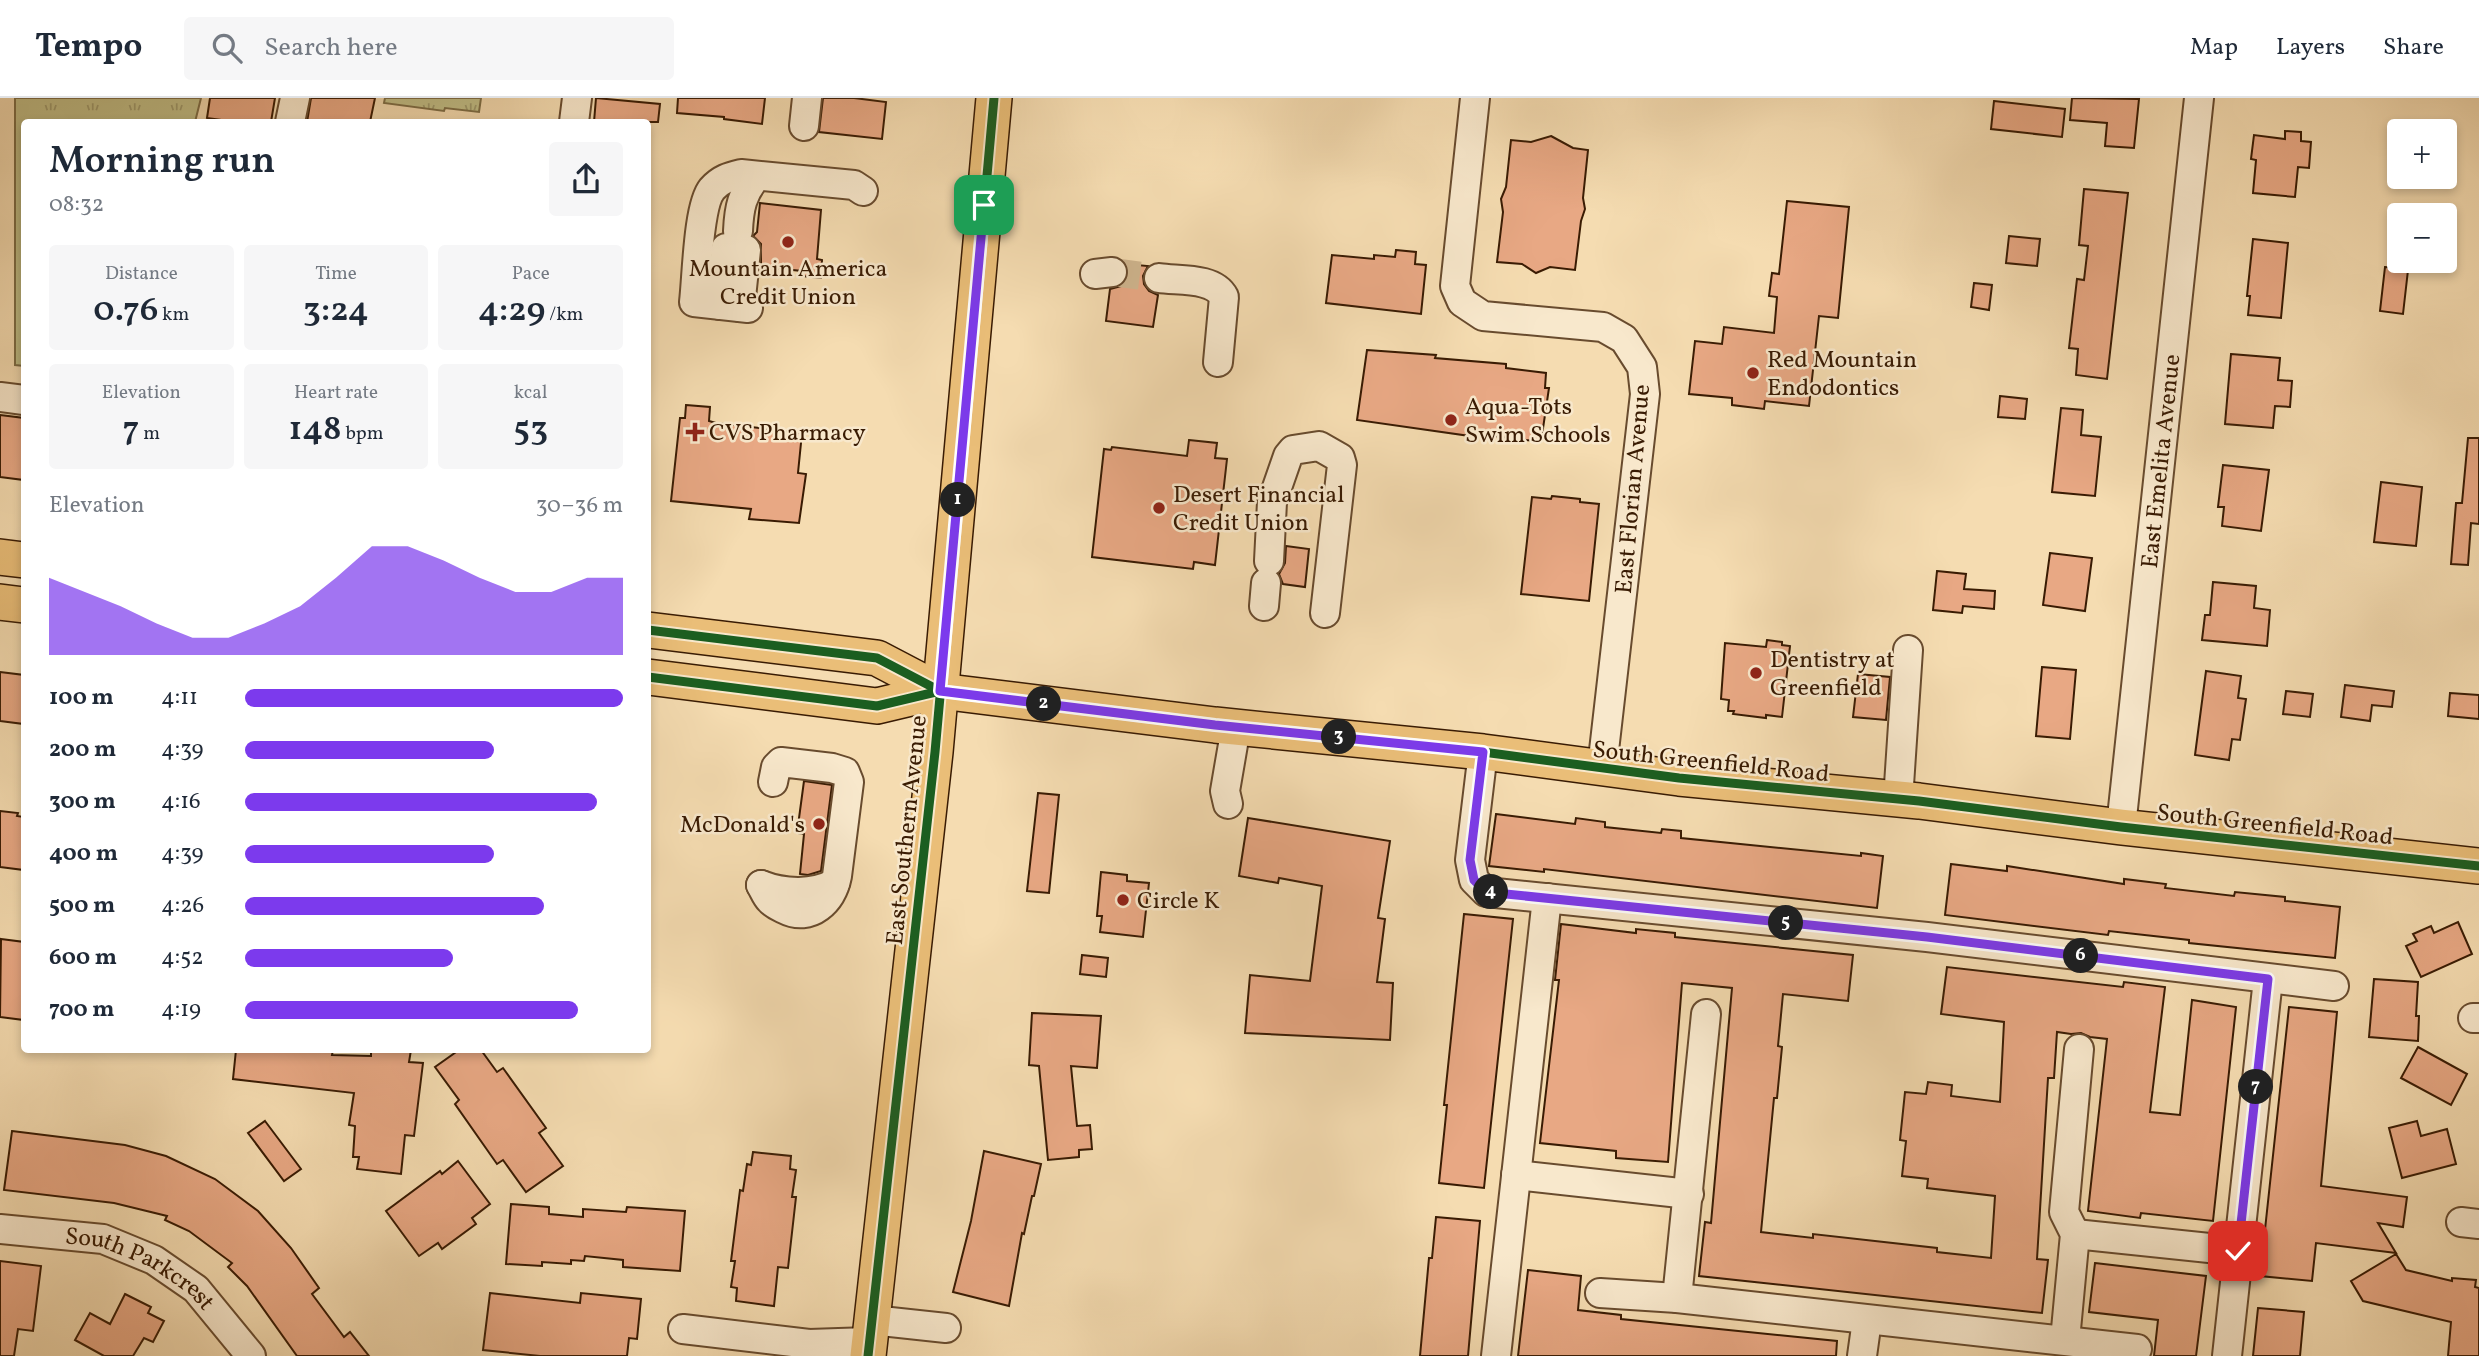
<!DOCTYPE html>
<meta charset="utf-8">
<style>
body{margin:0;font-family:Vollkorn,serif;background:#f6f6f7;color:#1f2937;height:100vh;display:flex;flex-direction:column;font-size:26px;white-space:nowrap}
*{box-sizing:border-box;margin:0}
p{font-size:23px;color:#747a83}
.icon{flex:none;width:38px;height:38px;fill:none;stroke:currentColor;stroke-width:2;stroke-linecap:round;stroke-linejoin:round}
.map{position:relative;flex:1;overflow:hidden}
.panel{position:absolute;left:21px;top:21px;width:630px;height:934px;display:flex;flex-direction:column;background:#fff;border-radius:7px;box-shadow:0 4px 10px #0003}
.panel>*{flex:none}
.controls{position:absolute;left:2387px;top:21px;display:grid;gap:14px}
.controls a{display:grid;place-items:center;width:70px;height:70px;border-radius:7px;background:#fff;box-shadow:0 4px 10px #0003;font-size:35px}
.pin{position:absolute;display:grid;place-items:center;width:60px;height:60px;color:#fff;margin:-30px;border-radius:14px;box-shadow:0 4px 10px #0006}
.km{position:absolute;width:35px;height:35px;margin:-18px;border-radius:50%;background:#222;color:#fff;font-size:19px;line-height:35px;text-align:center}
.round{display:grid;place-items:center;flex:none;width:74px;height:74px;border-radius:7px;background:#f6f6f7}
.overview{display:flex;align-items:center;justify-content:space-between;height:119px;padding:0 28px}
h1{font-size:38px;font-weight:600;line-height:52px}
.figures{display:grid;grid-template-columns:repeat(3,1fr);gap:10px;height:119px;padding:7px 28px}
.figures div{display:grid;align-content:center;border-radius:7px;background:#f6f6f7;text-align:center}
.figures b{font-size:35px;font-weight:600}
.figures small{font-size:19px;font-weight:400}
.figures p{font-size:19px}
.chart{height:196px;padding:14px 28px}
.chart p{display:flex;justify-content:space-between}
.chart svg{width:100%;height:126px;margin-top:7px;fill:#7c3aed;opacity:.7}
ul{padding:0 28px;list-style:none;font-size:23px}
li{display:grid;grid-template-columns:112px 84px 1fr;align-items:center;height:52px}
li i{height:18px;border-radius:9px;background:#7c3aed}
header{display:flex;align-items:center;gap:42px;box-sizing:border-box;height:98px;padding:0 35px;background:#fff;border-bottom:2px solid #e0e1e3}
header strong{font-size:33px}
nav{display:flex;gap:38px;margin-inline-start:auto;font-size:24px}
.search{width:490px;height:63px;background:#f6f6f7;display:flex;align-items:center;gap:18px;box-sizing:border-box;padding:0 24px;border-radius:7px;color:#747a83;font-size:26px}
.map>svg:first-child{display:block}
.park{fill:url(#park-tufts);stroke:#7d6d46;stroke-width:2}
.building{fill:#e8a884;stroke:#391b03;stroke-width:2}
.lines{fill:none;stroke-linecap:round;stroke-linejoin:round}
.minor-tunnel{stroke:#cfb58e;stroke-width:28;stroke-dasharray:28 14;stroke-linecap:butt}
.minor-casing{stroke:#684b2e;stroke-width:32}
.major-casing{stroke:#391b03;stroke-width:38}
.minor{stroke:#f8e8cc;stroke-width:28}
.major{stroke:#eabe78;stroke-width:35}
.cycleway-casing{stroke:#f8e8cc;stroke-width:13}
.cycleway{stroke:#1b5e20;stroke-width:9}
.route-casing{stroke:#fff;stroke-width:14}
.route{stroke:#7c3aed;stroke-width:9}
.poi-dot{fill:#8f2418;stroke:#f8e8cc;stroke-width:2.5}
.labels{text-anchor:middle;stroke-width:5;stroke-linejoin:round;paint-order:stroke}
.poi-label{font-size:24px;fill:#391b03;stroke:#f8e8cc;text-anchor:start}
.street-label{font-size:24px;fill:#391b03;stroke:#f8e8cc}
</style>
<header>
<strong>Tempo</strong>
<div class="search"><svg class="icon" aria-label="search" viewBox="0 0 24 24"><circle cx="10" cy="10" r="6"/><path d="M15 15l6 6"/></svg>Search here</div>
<nav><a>Map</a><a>Layers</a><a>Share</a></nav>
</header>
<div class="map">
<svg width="2479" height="1258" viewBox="0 0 2479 1258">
<defs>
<pattern id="park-tufts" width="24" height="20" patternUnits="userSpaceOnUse" patternTransform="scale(1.75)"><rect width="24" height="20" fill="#c1bf88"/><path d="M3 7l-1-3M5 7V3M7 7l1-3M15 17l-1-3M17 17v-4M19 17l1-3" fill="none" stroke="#9e9a6d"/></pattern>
</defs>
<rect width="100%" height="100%" fill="#f5dcb1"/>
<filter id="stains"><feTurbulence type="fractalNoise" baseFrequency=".00286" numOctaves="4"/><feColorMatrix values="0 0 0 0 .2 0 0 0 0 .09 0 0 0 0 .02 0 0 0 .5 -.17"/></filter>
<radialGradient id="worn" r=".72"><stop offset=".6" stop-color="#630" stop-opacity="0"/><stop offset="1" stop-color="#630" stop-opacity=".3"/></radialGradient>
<g class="park">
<path d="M15 0H201L195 24H24V268L15 267Z"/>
<path d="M385 0H481L479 14 445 10 444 13 384 5Z"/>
</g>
<g class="building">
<path d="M210 0H275L271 24H236L207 20Z"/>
<path d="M311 0H375L370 24H307Z"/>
<path d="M596 0 660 6 658 24H594Z"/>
<path d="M678 0H765L762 26 724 21V19L677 15Z"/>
<path d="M823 0H854L886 4 882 41 819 34Z"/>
<path d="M2072 0 2139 1 2134 50 2105 48 2107 25 2070 22Z"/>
<path d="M1994 3 2065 11 2062 39 1991 31Z"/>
<path d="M2285 33 2301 34V43L2311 44 2309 70 2298 69 2295 99 2253 95 2256 62 2251 61 2254 37 2285 41Z"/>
<path d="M1551 38 1573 50 1588 52 1583 100 1585 111 1581 123 1575 172 1550 169 1536 175 1522 166 1497 164 1503 114 1501 101 1506 89 1511 42 1531 44Z"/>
<path d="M2084 91 2128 95 2107 281 2076 277 2078 251 2069 250 2077 181 2084 182 2088 148 2079 147Z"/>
<path d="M1787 103 1849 109 1838 220 1819 218 1809 308 1765 303 1764 311 1732 307V300L1689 296 1695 243 1722 246 1724 229 1774 235 1777 199 1769 198 1772 175 1779 176Z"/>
<path d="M760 105 821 112 817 161 822 162 821 180 802 178V173L761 169V146L753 138 757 134Z"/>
<path d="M2009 138 2040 141 2037 168 2006 165Z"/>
<path d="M2253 141 2288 145 2281 220 2248 217 2250 198H2247Z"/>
<path d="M1396 152 1416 154 1415 166 1426 167 1421 216 1326 205 1332 157 1374 161V157L1395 159Z"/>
<path d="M1126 166 1148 168 1143 178 1144 186 1149 193 1158 197 1153 229 1106 223 1110 191 1121 188 1127 181 1129 173Z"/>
<path d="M2385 169 2408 172 2403 216 2380 213Z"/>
<path d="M1974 185 1992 187 1989 212 1971 209Z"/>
<path d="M1367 252 1436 257 1435 260 1506 266V270L1546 275 1545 290H1549L1541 344 1470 335V338L1357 322Z"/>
<path d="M2231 256 2280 260 2278 282 2292 283 2290 309 2275 308 2273 330 2225 326Z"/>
<path d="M2000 298 2027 301 2025 321 1998 319Z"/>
<path d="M686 307 710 309 709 323 716 325 802 335 798 375 806 376 799 425 749 421 751 411 671 403 680 320H685Z"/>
<path d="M2061 310 2083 312 2081 337 2101 339 2095 398 2052 394Z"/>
<path d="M0 317 24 320V382L0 379Z"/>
<path d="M2468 340H2479V426L2471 425 2468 467 2451 466 2456 405H2462Z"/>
<path d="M1189 342 1217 345 1215 360 1227 361 1215 467 1194 464 1193 471 1092 459 1104 351 1111 352 1112 349 1187 358Z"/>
<path d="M2223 367 2269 372 2261 433 2222 428 2224 409H2218Z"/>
<path d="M2381 384 2422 389 2416 448 2374 444Z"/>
<path d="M1552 398 1580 401V404L1599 406 1589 503 1521 496 1532 399 1551 401Z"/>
<path d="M1286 448 1309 451 1305 489 1283 486 1279 476 1285 465Z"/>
<path d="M2050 455 2092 460 2085 513 2043 507Z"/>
<path d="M1937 473 1966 476 1964 491 1995 493 1994 511 1963 508 1962 515 1933 512Z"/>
<path d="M2213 484 2256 488 2254 510 2270 512 2267 548 2202 542 2205 517H2210Z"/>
<path d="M1767 542 1782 544V547L1790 548 1782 619 1766 617V620L1733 616 1734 613H1728L1729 602 1721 601 1725 545 1766 549Z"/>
<path d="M2042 569 2076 572 2070 641 2036 638Z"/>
<path d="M2206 573 2241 578 2238 600 2246 601 2240 642 2232 641 2229 662 2195 657Z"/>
<path d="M0 574 24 577V626L0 623Z"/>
<path d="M1858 576 1890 579 1886 622 1853 619Z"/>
<path d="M2345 587 2394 593 2392 609 2372 607 2370 623 2341 619Z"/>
<path d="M2286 593 2313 596 2310 619 2283 616Z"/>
<path d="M2450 595 2479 597V621L2448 618Z"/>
<path d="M804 683 832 687 821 773 808 777 800 776 804 736 797 735Z"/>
<path d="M1038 695 1059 697 1049 795 1027 793Z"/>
<path d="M0 713 18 715 17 718 24 719V772L0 769Z"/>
<path d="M1496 716 1575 726 1576 720 1605 724V729L1661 735 1662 731 1681 733V740L1861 758V755L1883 758 1877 810 1544 771V774L1489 768Z"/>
<path d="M1248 720 1390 743 1378 820 1385 821 1377 884 1393 885 1390 942 1245 935 1250 877 1310 883 1322 788 1279 780 1278 785 1239 778Z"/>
<path d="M1951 766 2007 773V768L2124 786V781L2166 786 2165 790 2234 798 2235 794 2285 799V803L2340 809 2335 860 2189 845V842L2109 833 2108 837 1945 817Z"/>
<path d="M1101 774 1127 777V783L1149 785 1143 839 1100 834 1102 818H1097Z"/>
<path d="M1464 816 1513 821 1484 1090 1439 1085 1447 1007H1444Z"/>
<path d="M2458 824 2472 856 2421 879 2406 848 2417 843 2413 836 2431 828 2434 835Z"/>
<path d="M1561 826 1636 835V831L1675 835V839L1853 857 1848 903 1783 896 1778 948 1782 949 1777 1000H1774L1761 1134 1813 1140V1136L1937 1150V1154L1991 1160 1995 1098 1927 1090 1928 1081 1902 1078 1906 1043 1900 1042 1905 994 1926 996 1928 984 1952 987 1951 998 2000 1004 2004 924 1941 916 1947 869 2123 889 2124 884 2165 889 2150 1014 2180 1017 2192 902 2236 909 2213 1123 2141 1115 2140 1120 2088 1113 2107 941 2090 939 2081 935 2071 936 2057 934 2054 980H2048L2037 1161 2048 1162 2042 1215 1699 1178 1705 1124 1711 1125 1732 890 1682 885 1668 1064 1616 1060V1053L1540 1045 1559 882H1555Z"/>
<path d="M1 841 24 844V922L0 919Z"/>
<path d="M1082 857 1108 860 1106 879 1080 876Z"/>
<path d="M2374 881 2418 884 2416 918H2419L2418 943 2369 939Z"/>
<path d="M2289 909 2337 914 2321 1088 2407 1099 2403 1129 2378 1125 2396 1155 2316 1145 2312 1183 2260 1178Z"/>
<path d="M1032 915 1101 918 1097 970 1071 968 1077 1028 1090 1027 1092 1051 1079 1052V1059L1048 1062 1039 968 1029 967Z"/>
<path d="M2418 949 2467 976 2451 1007 2401 980Z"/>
<path d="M236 952H333L332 957 371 958V952H411L409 964 423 965 414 1038 405 1037 401 1076 357 1071 359 1059H353L355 1028 349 1027 354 995 233 981Z"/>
<path d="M459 952H481L497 974 503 970 546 1030 539 1035 563 1068 526 1094 503 1062 497 1066 455 1006 459 1002 435 969Z"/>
<path d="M265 1023 301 1071 284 1083 248 1035Z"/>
<path d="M2417 1023 2421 1038 2447 1031 2456 1066 2402 1080 2389 1030Z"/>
<path d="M12 1033 125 1047 166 1058 215 1081 258 1113 291 1150 319 1190 312 1196 344 1239 350 1234 369 1258H297L247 1188 228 1169 232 1165 189 1133 165 1122 167 1118 114 1105 4 1092Z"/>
<path d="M984 1053 1041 1066 1034 1098H1032L1024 1136 1022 1135 1009 1208 953 1194 971 1123Z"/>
<path d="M753 1054 791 1058 790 1071 796 1072 792 1099H796L788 1170 778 1169 774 1208 736 1203 737 1190 731 1189 735 1163H731L740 1092 743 1093 747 1066 751 1067Z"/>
<path d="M458 1063 490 1106 472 1120 476 1126 442 1151 438 1145 419 1158 386 1113 440 1073 442 1076Z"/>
<path d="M511 1106 549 1109V1116L583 1119V1111L626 1114 627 1109 685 1113 680 1173 623 1169V1162L585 1158 584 1163 571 1162V1166L542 1164V1168L506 1166Z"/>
<path d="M1436 1119 1480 1123 1468 1258H1420L1429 1160H1432Z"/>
<path d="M2396 1156 2406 1172 2452 1183V1180L2476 1182 2475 1189 2479 1190V1258H2448L2451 1224 2363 1203 2351 1183Z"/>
<path d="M0 1163 41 1168 33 1233 18 1231 14 1258H0Z"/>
<path d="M2095 1165 2206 1178 2196 1258H2154L2158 1222 2089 1214Z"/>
<path d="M1528 1172 1581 1178 1578 1212 1621 1217V1221L1837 1243 1836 1258H1518Z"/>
<path d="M490 1195 580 1205 581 1195 641 1201 637 1241 629 1240 627 1258H540L483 1252Z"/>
<path d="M125 1196 151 1209 148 1215 164 1223 153 1244 144 1240 133 1258H104L75 1242 90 1215 110 1226Z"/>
<path d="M2258 1210 2304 1214 2300 1258H2253Z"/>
</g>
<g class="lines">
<path class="minor-tunnel" d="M1112 174 1159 180"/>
<g class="minor-casing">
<g id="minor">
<path d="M1475 0 1455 188 1462 204 1483 218 1603 229 1624 241 1642 269 1645 296 1602 670"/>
<path d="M290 24 295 0"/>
<path d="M574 24 577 0"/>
<path d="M804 28 807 0"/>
<path d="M738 133C739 110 742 95 757 78"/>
<path d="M1095 176 1112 174"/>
<path d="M1159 180C1178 183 1214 179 1224 199L1218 264"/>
<path d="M720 207 726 150"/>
<path d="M740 209 746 152"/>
<path d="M748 210 694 204C697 179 698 108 712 91 721 81 729 79 741 76L854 87 863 93"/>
<path d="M0 299 24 302"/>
<path d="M1269 463 1272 404 1288 358 1293 352 1319 348 1340 360 1342 367 1325 515"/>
<path d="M1264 508 1266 485"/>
<path d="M1483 654 1470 762 1474 782 1486 794 1927 839 2334 888"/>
<path d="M1898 702 1908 552"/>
<path d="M1228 706 1225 693 1236 629"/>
<path id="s1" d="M2121 729 2199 0"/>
<path d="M761 787C764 792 766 798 770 802 773 806 780 809 784 811 811 825 832 803 837 778L849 684 845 674 832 670 781 664 776 669 773 684"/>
<path d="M761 787C784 796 814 797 835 785"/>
<path d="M2473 920H2479"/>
<path d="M1516 1077 1689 1096"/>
<path d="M2461 1124 2479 1126"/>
<path id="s2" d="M0 1131 103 1141 154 1162 196 1191 251 1258"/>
<path d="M2075 1136 2238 1153"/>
<path d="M1600 1195 1677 1200 2137 1251"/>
<path d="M1677 1200 1706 916"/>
<path d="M872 1222 946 1230"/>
<path d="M683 1231 809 1246 869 1244"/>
<path d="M2065 1242 2075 1136 2064 1114 2079 951"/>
<path d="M1496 1258 1547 800"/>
<path d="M1862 1258 1867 1222"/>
<path d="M2227 1258 2268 881"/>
</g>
</g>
<g class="major-casing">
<g id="major">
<path d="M0 459 24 462"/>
<path d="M0 504 24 507"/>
<path d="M648 532 877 560 940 593 1215 627 1483 654 1679 680 1919 703 2121 729 2479 768"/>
<path d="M648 579 877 608 940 593"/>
<path d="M868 1258 935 654 994 0"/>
</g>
</g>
<use href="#minor" class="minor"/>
<use href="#major" class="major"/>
<g class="cycleway-casing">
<g id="cycleway">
<path d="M648 532 877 560 940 593 1215 627 1483 654 1679 680 1919 703 2121 729 2479 768"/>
<path d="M648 579 877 608 940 593"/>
<path d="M868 1258 935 654 994 0"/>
</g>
</g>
<use href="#cycleway" class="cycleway"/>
</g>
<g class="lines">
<g class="route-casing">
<path id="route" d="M984 107 940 593 1215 627 1483 654 1470 762 1474 782 1486 794 1927 839 2268 881 2238 1153"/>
</g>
<use href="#route" class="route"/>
</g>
<g class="poi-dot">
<circle cx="788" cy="144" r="7"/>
<circle cx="1753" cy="275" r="7"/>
<circle cx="1451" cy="322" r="7"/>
<path d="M691.5 323.5h7v7h7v7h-7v7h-7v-7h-7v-7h7z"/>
<circle cx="1159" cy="410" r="7"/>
<circle cx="1756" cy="575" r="7"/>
<circle cx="819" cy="726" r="7"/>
<circle cx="1123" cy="802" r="7"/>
</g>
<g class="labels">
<g class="poi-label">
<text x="788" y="178" text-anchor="middle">Mountain America<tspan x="788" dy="28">Credit Union</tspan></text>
<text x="1767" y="269">Red Mountain<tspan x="1767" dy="28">Endodontics</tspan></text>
<text x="1465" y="316">Aqua-Tots<tspan x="1465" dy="28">Swim Schools</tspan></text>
<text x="709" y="342">CVS Pharmacy</text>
<text x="1173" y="404">Desert Financial<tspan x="1173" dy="28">Credit Union</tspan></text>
<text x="1770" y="569">Dentistry at<tspan x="1770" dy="28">Greenfield</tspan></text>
<text x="805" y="734" text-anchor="end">McDonald's</text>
<text x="1137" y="810">Circle K</text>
</g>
<g class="street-label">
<text dy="8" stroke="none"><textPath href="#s1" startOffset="368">East Emelita Avenue</textPath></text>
<text transform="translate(1632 391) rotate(-85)" y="8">East Florian Avenue</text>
<text transform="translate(1711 663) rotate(6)" y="8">South Greenfield Road</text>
<text transform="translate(2275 726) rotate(6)" y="8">South Greenfield Road</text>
<text transform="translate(906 732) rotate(-84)" y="8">East Southern Avenue</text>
<text dy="8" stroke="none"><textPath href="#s2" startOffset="149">South Parkcrest</textPath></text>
</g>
</g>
<rect width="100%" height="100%" filter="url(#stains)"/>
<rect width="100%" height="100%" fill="url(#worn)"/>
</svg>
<div class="controls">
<a>+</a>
<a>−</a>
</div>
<div class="pin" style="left:984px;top:107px;background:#1e9e55"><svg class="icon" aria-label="arrive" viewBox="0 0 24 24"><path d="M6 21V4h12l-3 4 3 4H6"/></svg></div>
<div class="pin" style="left:2238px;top:1153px;background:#d93025"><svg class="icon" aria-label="check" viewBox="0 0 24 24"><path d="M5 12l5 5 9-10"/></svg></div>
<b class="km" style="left:958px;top:402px">1</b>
<b class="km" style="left:1044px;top:606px">2</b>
<b class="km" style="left:1339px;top:639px">3</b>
<b class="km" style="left:1491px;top:794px">4</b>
<b class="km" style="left:1786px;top:825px">5</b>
<b class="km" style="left:2081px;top:858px">6</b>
<b class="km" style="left:2256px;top:989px">7</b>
<section class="panel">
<div class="overview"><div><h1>Morning run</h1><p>08:32</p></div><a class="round"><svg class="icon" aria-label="share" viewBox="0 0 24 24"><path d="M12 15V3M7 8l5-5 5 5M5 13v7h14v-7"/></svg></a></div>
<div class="figures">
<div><p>Distance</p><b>0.76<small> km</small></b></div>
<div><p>Time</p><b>3:24</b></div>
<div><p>Pace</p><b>4:29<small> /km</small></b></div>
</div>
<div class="figures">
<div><p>Elevation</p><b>7<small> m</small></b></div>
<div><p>Heart rate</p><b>148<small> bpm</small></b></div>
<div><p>kcal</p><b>53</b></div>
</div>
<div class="chart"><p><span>Elevation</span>30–36 m</p>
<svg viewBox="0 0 160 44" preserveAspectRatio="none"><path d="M0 44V17L10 22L20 27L30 33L40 38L50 38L60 33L70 27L80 17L90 6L100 6L110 11L120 17L130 22L140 22L150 17L160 17V44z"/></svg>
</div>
<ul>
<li><b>100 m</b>4:11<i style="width:100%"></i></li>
<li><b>200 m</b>4:39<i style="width:66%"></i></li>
<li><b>300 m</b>4:16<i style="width:93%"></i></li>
<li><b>400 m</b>4:39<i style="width:66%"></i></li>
<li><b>500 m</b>4:26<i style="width:79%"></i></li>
<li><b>600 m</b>4:52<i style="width:55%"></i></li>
<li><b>700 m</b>4:19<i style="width:88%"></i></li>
</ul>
</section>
</div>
